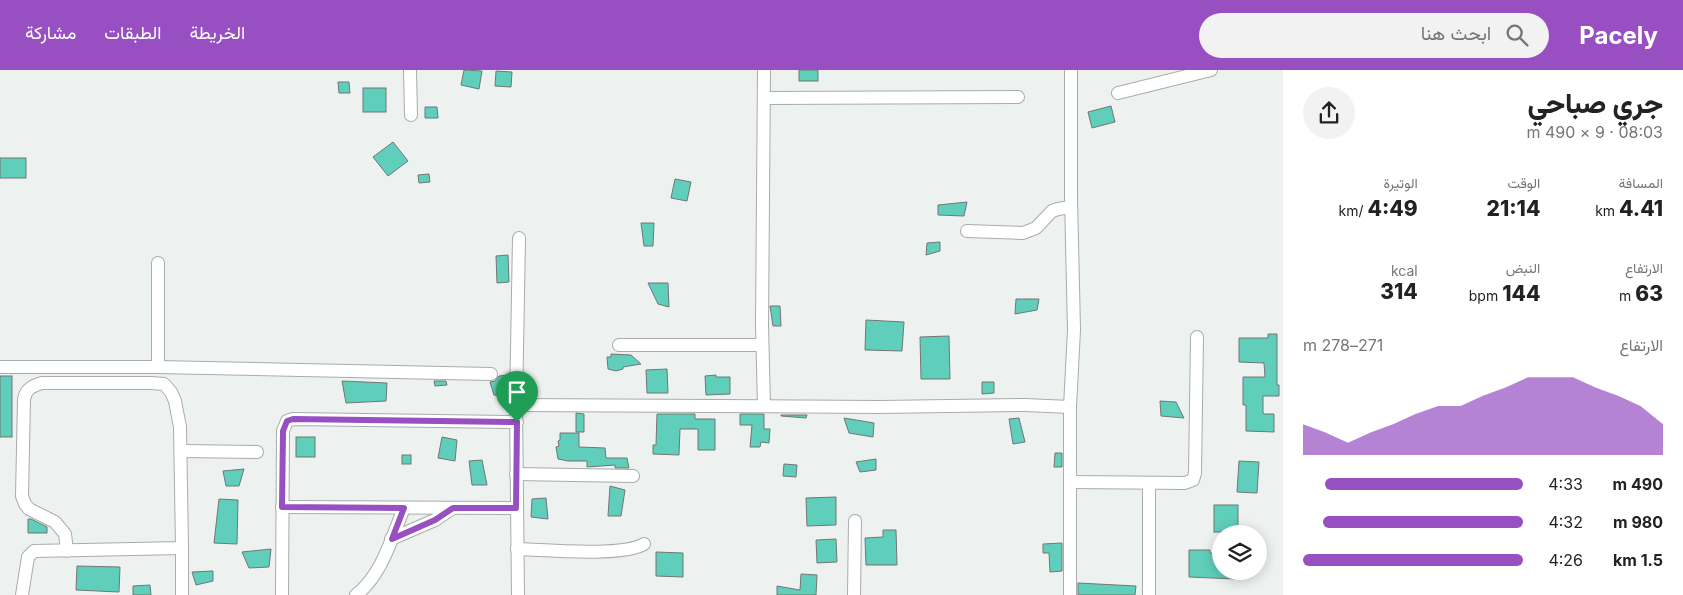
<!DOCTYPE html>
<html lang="ar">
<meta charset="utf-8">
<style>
body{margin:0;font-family:Inter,Vazirmatn,sans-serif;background:#f2f2f2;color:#222;direction:rtl;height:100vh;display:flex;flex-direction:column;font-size:19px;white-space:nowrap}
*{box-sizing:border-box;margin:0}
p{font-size:16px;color:#767676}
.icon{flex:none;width:28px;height:28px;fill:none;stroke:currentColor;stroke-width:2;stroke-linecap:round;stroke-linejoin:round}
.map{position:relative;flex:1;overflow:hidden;direction:ltr}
.drawer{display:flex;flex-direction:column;background:#fff;width:400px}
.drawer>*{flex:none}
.controls{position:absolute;left:1212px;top:455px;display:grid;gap:10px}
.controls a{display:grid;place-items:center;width:55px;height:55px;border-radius:50%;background:#fff;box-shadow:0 2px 12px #0003;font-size:25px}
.pin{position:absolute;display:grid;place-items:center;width:42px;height:42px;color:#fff;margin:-51px -21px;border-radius:50% 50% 50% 0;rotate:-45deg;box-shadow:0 0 5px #0007}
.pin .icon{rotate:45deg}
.round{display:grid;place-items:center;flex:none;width:52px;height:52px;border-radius:26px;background:#f2f2f2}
.headline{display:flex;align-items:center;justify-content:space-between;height:85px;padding:0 20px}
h1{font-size:28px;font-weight:800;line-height:38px}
.stats{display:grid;grid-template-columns:repeat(3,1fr);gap:8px;height:85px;padding:5px 20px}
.stats div{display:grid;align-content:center}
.stats b{font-size:21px;font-weight:800}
.stats small{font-size:14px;font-weight:400}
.stats p{font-size:14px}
.chart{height:140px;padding:10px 20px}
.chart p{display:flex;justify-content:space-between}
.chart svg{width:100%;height:90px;margin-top:5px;fill:#974fc2;opacity:.7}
ul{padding:0 20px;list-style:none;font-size:16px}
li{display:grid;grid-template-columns:80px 60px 1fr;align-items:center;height:38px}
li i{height:12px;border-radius:6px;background:#974fc2}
header{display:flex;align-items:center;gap:30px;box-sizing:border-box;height:70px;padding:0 25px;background:#974fc2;color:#fff}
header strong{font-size:24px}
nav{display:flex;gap:28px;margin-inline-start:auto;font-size:18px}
.search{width:350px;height:45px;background:#f2f2f2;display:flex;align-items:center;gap:12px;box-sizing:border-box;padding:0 18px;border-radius:28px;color:#767676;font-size:19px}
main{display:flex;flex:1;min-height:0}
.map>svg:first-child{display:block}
.building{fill:#5fceba;stroke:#737675}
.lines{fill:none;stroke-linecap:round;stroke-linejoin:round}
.minor-casing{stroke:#a8acab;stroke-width:14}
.minor{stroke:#fff;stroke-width:12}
.route-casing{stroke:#fff;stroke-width:10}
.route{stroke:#974fc2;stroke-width:6}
</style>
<header>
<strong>Pacely</strong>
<div class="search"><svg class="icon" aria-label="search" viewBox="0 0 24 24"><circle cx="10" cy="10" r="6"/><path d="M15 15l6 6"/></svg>ابحث هنا</div>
<nav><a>الخريطة</a><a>الطبقات</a><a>مشاركة</a></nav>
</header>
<main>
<section class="drawer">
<div class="headline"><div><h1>جري صباحي</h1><p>08:03 · 9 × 490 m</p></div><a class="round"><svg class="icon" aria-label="share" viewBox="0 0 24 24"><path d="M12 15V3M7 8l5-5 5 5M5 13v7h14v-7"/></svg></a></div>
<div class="stats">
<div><p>المسافة</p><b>4.41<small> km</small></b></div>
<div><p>الوقت</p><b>21:14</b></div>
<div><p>الوتيرة</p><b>4:49<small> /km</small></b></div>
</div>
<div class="stats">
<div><p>الارتفاع</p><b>63<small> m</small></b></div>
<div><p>النبض</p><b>144<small> bpm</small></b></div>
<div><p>kcal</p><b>314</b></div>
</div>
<div class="chart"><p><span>الارتفاع</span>271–278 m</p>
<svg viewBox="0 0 160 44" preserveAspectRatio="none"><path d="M0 44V29L10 33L20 38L30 33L40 29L50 24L60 20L70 20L80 15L90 11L100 6L110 6L120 6L130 11L140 15L150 20L160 29V44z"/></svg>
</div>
<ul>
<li><b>490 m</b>4:33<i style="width:90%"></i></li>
<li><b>980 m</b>4:32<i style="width:91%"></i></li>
<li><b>1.5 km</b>4:26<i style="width:100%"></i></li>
</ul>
</section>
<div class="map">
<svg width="1283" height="525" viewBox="0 0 1283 525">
<rect width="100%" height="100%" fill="#edf2f1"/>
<g class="building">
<path d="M464 0 482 1 479 19 461 15Z"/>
<rect x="799" y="0" width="19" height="11"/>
<path d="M496 1 512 2 511 17 495 16Z"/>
<path d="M338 12H349L350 23H339Z"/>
<rect x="363" y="18" width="23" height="24"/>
<path d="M1111 36 1115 52 1092 58 1088 42Z"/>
<path d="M425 37H437L438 48H425Z"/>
<path d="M393 72 408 91 388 106 373 87Z"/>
<rect x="0" y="88" width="26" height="20"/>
<path d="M429 104 430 112 419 113 418 105Z"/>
<path d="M675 109 691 112 687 131 671 128Z"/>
<path d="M967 132 964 146 938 145V135Z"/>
<path d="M641 153H654L653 176H644Z"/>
<path d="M940 172V181L926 185 927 173Z"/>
<path d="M508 185 509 212 497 213 496 186Z"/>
<path d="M648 213H668L669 237 658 234Z"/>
<path d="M1016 229H1039L1037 240 1015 244Z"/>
<path d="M770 236H780L781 256H773Z"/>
<path d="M866 250 904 252 902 281 865 280Z"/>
<path d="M1268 264H1277V315H1279V326H1263V342L1264 344H1274V362L1246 361V335H1243V307H1265L1264 293 1239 292V268H1268Z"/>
<path d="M949 266 950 309H921L920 267Z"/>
<path d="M611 284 631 285 641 294 623 297V299L616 301 608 299 607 287H611Z"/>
<path d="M667 299 668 323H647L646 300Z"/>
<path d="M508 305 506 326 494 325 490 312 495 311 499 306Z"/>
<path d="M716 305V307H730V324L706 325 705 306Z"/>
<rect x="0" y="306" width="12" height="61"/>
<path d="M342 311 387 313 386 331 346 333Z"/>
<path d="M434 311H446L447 315 435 316Z"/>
<path d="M982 312H994V323L982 324Z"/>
<path d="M524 315H531L530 327H524Z"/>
<path d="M1160 331 1176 332 1184 348 1161 346Z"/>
<path d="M576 343 584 344V362H576Z"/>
<path d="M657 344H695V349H715V380H698V359H680L679 385 653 384V375H656Z"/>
<path d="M740 344H764V359H770L769 373 761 372 760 377H750L752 355H740Z"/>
<path d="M781 345H807L806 348 781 346Z"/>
<path d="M844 348 874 353 873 367 849 363Z"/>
<path d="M1019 348 1025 372 1013 374 1009 349Z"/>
<path d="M560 363H579V377L605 378 606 388H627L629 398H615V395L587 397V391H568L558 389 556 377 559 376 558 371 560 370Z"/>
<rect x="296" y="367" width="19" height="20"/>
<path d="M442 367 457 370 455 391 438 388Z"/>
<path d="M1055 383H1062V397H1054Z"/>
<rect x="402" y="385" width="9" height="9"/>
<path d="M876 389V400L860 402 856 392Z"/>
<path d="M482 390 487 415H472L469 391Z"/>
<path d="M1239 391 1259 392 1257 423 1237 422Z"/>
<path d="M784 394 797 395 796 407 783 406Z"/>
<path d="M244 399 239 416H226L223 401Z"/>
<path d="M610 416 625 420 621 446H608Z"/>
<path d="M836 427V455L807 456 806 428Z"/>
<path d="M546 428 548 449 531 447 532 429Z"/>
<path d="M219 429 238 430 237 474 214 473Z"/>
<rect x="1214" y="435" width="24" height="27"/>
<path d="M28 449H31L47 457V463H28Z"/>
<path d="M883 460H896L897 495H866L865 468 883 467Z"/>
<path d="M836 469 837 492 817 493 816 470Z"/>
<path d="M1062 473V501L1050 502 1049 483H1043V474Z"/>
<path d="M271 479 269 497 249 498 242 482Z"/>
<path d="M1189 480H1210V483L1221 484V501H1237L1236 509 1189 507Z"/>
<path d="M656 482 683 483V507L656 506Z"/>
<path d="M77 496 120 497 119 522 76 520Z"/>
<path d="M213 501V511L196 515 192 502Z"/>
<path d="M801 504 817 505 816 525H777V516L800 520Z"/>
<path d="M1078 513 1136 516 1135 525H1078Z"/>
<path d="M150 515 151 525H133V516Z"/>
</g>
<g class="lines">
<g class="minor-casing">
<g id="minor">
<path d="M410 0 411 45"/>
<path d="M764 0 762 255 764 336"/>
<path d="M1118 23 1211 0"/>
<path d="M764 28 1018 27"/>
<path d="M967 161 1023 163 1036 158 1052 141 1058 139 1071 137"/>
<path d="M158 193V297"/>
<path d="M619 275H762"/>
<path d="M0 297H158L491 304"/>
<path d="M516 335 880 337 1025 335 1070 337"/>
<path d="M182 381 257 382"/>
<path d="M516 404 633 406"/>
<path d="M1070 412 1185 413 1193 410 1195 403 1197 267"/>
<path d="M1149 413V525"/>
<path d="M282 437 516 438"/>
<path d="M391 469 435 450 453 438"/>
<path d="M517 479C545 480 623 487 644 474"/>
<path d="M22 525 28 487 34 481 182 478 180 357 175 331 171 322 164 314 151 313H42C32 316 26 319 24 329L22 426 25 434 29 439 55 452 65 464 67 481"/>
<path d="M182 525V478"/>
<path d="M282 525 283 361 287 351 293 349 517 352"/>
<path d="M356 525C382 505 392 467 404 438"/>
<path d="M518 525 516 335 519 168"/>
<path d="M854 525 855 451"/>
<path d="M1070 525V337L1074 260 1071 128V0"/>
</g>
</g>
<use href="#minor" class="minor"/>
</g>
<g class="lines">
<g class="route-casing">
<path id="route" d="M293 349 517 352 516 438H453L435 450 392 469 404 438 282 437 283 361 287 351Z"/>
</g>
<use href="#route" class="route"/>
</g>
</svg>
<div class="controls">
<a><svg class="icon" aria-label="layers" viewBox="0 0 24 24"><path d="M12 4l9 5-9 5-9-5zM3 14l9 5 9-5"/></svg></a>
</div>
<div class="pin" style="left:517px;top:352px;background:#1e9e55"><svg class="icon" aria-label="arrive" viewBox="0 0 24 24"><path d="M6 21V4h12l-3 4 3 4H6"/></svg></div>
</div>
</main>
